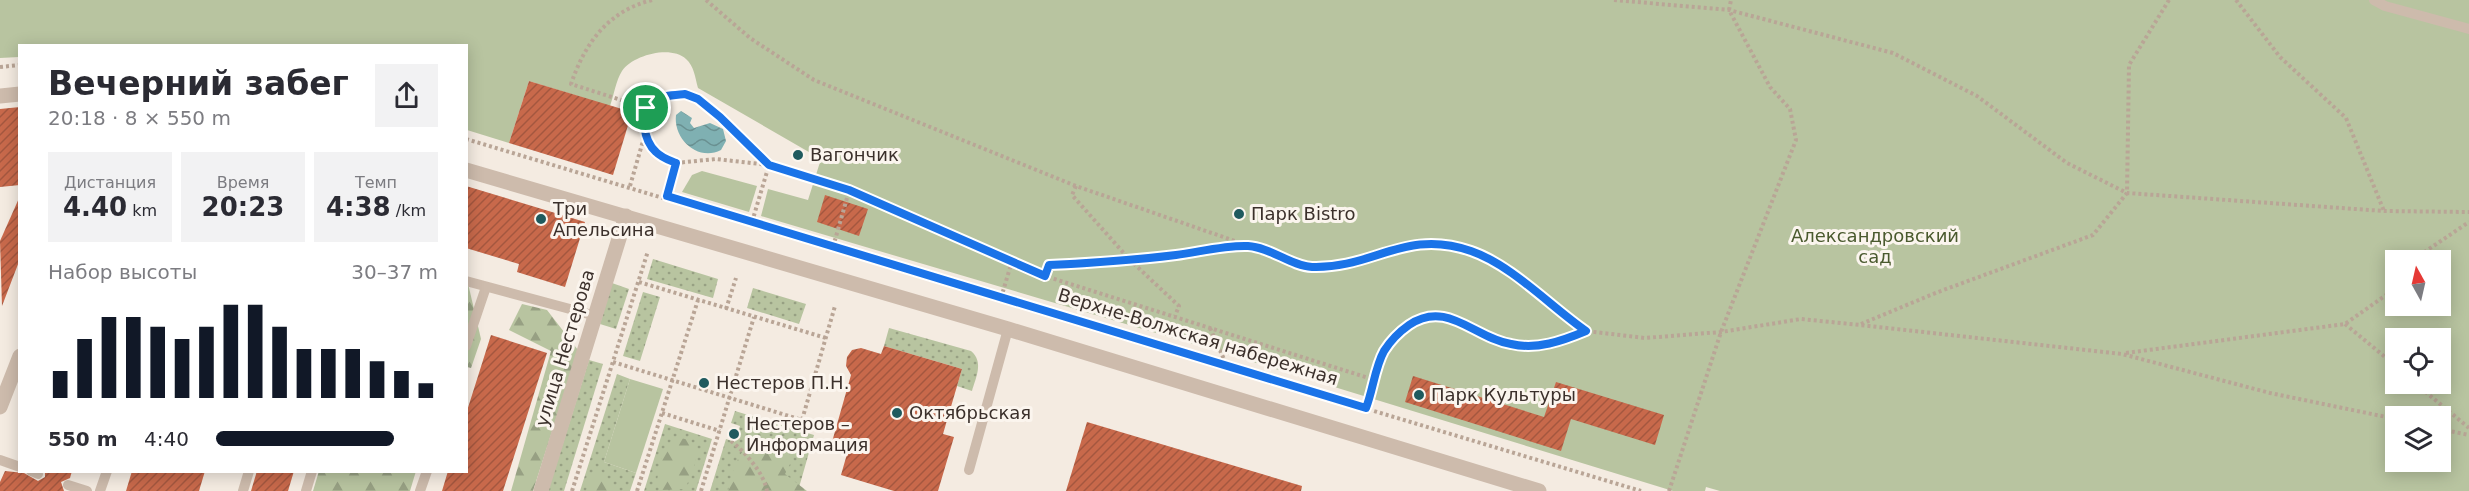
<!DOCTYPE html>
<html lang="ru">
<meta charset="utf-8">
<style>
body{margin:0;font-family:"DejaVu Sans",sans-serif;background:#f2f2f3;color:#2b2b33;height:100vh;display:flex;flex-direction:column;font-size:22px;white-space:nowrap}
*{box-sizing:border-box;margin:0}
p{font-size:20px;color:#7c7c81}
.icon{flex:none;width:33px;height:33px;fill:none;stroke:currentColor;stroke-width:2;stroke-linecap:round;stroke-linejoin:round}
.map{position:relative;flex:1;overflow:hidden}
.panel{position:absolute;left:18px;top:44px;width:450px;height:429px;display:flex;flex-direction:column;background:#fff;border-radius:0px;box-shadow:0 3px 15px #0003}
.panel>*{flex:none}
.needle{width:39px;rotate:352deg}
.controls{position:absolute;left:2385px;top:250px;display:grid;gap:12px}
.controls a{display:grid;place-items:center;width:66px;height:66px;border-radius:0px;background:#fff;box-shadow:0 3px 15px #0003;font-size:30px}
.pin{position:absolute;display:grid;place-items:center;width:51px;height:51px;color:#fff;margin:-26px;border:3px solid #fff;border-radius:50%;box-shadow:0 2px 6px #0007}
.round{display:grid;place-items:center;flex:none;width:63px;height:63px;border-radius:0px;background:#f2f2f3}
.headline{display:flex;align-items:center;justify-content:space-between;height:102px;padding:0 30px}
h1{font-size:33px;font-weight:700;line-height:45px}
.metrics{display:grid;grid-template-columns:repeat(3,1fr);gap:9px;height:102px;padding:6px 30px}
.metrics div{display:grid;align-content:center;border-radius:0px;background:#f2f2f3;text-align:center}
.metrics b{font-size:26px;font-weight:700}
.metrics small{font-size:16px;font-weight:400}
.metrics p{font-size:16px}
.chart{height:168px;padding:12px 30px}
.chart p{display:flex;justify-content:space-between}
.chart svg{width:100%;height:108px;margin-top:6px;stroke:#111827;stroke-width:6}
ul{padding:0 30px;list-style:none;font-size:20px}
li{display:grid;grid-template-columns:96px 72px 1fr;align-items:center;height:45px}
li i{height:15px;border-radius:8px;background:#111827}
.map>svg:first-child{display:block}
.grass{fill:url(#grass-dots)}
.forest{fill:url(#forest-firs)}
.park{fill:#b8c4a0;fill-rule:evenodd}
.water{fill:url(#water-waves)}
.building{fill:url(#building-hatch)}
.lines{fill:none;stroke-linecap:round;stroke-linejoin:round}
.path{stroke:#b9a596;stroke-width:4;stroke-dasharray:3 3;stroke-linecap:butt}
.service{stroke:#cdbbac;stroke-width:10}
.minor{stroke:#cdbbac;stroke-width:15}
.route-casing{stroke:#fff;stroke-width:12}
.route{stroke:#1a73e8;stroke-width:8}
.poi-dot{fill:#1f5a5e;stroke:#fbf5ee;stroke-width:2}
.labels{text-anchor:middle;stroke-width:6;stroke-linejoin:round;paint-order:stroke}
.poi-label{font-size:18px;fill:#3b302b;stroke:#fbf5ee;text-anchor:start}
.park-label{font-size:18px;fill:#4a5a2e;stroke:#fbf5ee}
.street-label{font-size:18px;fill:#3b302b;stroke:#fbf5ee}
</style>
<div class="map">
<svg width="2469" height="491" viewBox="0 0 2469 491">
<defs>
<pattern id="grass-dots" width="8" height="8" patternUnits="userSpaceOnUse" patternTransform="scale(1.5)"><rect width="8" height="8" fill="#b8c4a0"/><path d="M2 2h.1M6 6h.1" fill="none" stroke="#97a083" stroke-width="1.8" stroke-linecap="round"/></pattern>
<pattern id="forest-firs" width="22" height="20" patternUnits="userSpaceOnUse" patternTransform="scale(1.5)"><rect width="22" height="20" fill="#b8c4a0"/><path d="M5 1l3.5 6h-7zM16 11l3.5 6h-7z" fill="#97a083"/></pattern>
<pattern id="water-waves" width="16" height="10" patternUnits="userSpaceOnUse" patternTransform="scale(1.5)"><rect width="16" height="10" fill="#7fb0b2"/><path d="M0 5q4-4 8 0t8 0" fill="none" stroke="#699091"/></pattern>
<pattern id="building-hatch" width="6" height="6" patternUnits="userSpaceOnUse" patternTransform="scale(1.5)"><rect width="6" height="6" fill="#c8694b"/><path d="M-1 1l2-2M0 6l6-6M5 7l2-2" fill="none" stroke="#a4573f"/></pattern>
</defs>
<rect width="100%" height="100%" fill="#f4ebe1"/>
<g class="grass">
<path d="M653 259 718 279 713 298 647 279Z"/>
<path d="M612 283 629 289 616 329 600 324Z"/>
<path d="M753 288 806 304 799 324 747 308Z"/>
<path d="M643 292 660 297 640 361 623 356Z"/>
<path d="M889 328 971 351C984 362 976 377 972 391L957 386 962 369 884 346Z"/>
<path d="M589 360 603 364 564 491H548Z"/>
<path d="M617 374 630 379 604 462 636 473 630 491H580Z"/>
<path d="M735 411 814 435 798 491H710L726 439 735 442 740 426 731 423Z"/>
<path d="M665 424 712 439 696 491H644Z"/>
</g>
<g class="forest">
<path d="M466 275 481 339 471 368 467 367Z"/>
<path d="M522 304 547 310 578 350 533 491H511L551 351 509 330Z"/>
<path d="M675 437 690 440C702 455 692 473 685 489L662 490 657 482C659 465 662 448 675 437Z"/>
<path d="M758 438 782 440 788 450 791 462 785 474 807 491H728C733 470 738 448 758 438Z"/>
<path d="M319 471H416L410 491H313Z"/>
<path d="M601 471 619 491H586L591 477Z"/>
</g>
<g class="park">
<path d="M0 0H2469V491H1720L1706 487 1705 491H1673L1227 354 761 216 768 189 808 200 821 159 698 88C695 77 694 66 686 59 671 45 633 55 622 71 616 80 614 95 610 106L529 81 509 143 467 130 466 45H20L19 57 0 58ZM2396 261H2440V306H2396ZM2396 339H2440V384H2396ZM2396 417H2440V462H2396Z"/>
<path d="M702 171 757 186 749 212 682 192 692 175Z"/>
<path d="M630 379 663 389 636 473 604 462Z"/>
</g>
<path class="water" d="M681 111 692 118 690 123 694 128 710 123 723 129 726 141 721 150C698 162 673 139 676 115Z"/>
<g class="building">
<path d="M529 81 632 112 613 175 509 143Z"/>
<path d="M20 107V185L0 187V109Z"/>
<path d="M466 186 585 222 565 287 517 272 519 264 466 248Z"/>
<path d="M825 195 868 209 859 236 817 222Z"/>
<path d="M20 196V259L2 306 0 241Z"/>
<path d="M491 335 547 353 503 491H442L448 471H466V414Z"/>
<path d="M884 346 962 369 943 434 954 437 938 491H894L841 475 849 447 832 442 851 375 846 366 847 357 852 350 861 348 881 354Z"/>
<path d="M1413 376 1544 417 1556 382 1664 415 1655 445 1571 419 1561 451 1405 402Z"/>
<path d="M1087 422 1302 486 1301 491H1066Z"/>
<path d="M5 471 24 473 38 481 45 477V471H72L70 478 61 482 64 491H0V482Z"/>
<path d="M132 471H205L199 491H126Z"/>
<path d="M257 471H294L288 491H251Z"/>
</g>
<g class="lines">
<g class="path">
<path d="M706 0 750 38 814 80 1076 186 1310 267 1360 261 1393 248 1439 243 1472 251 1501 267 1586 331 1645 338 1721 332 1801 319 1860 325 2122 354 2270 393 2396 419"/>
<path d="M1614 0 1729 10 1893 53 1977 96 2067 163 2127 193 2384 211 2469 212"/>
<path d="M2236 0 2280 57 2346 118 2384 211"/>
<path d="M0 67 20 65"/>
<path d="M646 108 571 84C585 43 608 11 652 0"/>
<path d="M466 139 1641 491"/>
<path d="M630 186 645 134"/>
<path d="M1076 186 1072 195 1130 260 1179 306 1175 316"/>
<path d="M667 196 676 163"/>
<path d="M752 222 769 165 716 159 676 163 661 157 654 151 645 133 646 108 662 97 685 94 698 99 720 117 769 165 849 191 1045 276 1375 380"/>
<path d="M833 247 849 191"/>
<path d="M2416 261 2423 253 2469 222"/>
<path d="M1045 276 1049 265 1140 259 1248 246"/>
<path d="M639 282 826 338"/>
<path d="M1001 298 1012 261"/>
<path d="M726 309 736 278"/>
<path d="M1861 324 1938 292 2093 235 2127 193 2129 65 2169 0"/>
<path d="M2345 324 2396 366"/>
<path d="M1210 328 1227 366"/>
<path d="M2126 353 2345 324 2396 288"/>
<path d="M613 362 802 420 835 306"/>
<path d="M2416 384 2469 428"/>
<path d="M1366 408C1373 390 1375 367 1384 351 1391 340 1399 332 1409 325 1447 299 1474 337 1510 344 1537 350 1561 341 1586 331"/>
<path d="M662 413 720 431"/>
<path d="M2440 429 2469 435"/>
<path d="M731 441C745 452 764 473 767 491"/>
<path d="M572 491 648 251"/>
<path d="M637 491 698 300"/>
<path d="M701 491 754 317"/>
<path d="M1669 491 1721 332 1796 140 1790 109 1770 87 1729 10 1731 0"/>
</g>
<g class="service">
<path d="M2374 0 2385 6 2469 29"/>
<path d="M466 281 596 316"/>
<path d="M466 346 486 287"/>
<path d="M0 460 20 467"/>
<path d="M969 470 1008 329"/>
<path d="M31 471 38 474"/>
<path d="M68 485 87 491"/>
<path d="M100 491 107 471"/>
<path d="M243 491 249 471"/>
<path d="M306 491 312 471"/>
<path d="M420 491 427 471"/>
</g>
<g class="minor">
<path d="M0 96 20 94"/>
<path d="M466 170 1008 329 1539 491"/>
<path d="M0 407 20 356"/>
<path d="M541 491 626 216"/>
</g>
</g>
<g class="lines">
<g class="route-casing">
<path id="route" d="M685 94 698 99 720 117 769 165 849 190 1045 276 1049 265C1092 263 1134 260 1176 255 1199 252 1225 245 1248 246 1270 247 1291 266 1312 267 1373 269 1405 228 1471 251 1512 265 1551 307 1586 331 1562 341 1537 350 1511 344 1474 338 1447 299 1409 325 1399 332 1391 340 1384 351 1375 367 1373 390 1366 408L667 196 676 163C669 160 662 158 656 152 644 141 638 112 653 101 662 95 674 95 685 94Z"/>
</g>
<use href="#route" class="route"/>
</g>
<g class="poi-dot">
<circle cx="798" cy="155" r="6"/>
<circle cx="1239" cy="214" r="6"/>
<circle cx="541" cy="219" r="6"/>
<circle cx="704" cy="383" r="6"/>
<circle cx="1419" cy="395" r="6"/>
<circle cx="897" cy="413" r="6"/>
<circle cx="734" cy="434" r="6"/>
</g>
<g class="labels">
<g class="poi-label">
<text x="810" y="161">Вагончик</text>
<text x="553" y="215">Три<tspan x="553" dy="21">Апельсина</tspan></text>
<text x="1251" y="220">Парк Bistro</text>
<text x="716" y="389">Нестеров П.Н.</text>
<text x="1431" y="401">Парк Культуры</text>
<text x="909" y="419">Октябрьская</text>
<text x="746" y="430">Нестеров –<tspan x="746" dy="21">Информация</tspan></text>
</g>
<g class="park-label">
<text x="1875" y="242">Александровский<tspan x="1875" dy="21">сад</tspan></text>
</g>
<g class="street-label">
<text transform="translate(1198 337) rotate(17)" y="6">Верхне-Волжская набережная</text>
<text transform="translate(565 348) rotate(-73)" y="6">улица Нестерова</text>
</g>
</g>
</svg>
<div class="controls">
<a><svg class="needle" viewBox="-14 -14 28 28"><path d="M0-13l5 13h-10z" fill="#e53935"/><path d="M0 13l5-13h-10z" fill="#7c7c81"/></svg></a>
<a><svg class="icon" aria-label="locate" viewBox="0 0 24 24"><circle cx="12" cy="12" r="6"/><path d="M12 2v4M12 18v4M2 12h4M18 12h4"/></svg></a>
<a><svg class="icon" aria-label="layers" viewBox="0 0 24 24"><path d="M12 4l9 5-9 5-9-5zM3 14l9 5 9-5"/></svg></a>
</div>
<div class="pin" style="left:646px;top:108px;background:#1e9e55"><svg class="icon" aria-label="arrive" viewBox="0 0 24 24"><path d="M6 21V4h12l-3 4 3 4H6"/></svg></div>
<section class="panel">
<div class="headline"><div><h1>Вечерний забег</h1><p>20:18 · 8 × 550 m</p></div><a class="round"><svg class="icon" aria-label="share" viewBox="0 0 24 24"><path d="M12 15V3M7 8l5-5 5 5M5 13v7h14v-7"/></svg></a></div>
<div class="metrics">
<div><p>Дистанция</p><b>4.40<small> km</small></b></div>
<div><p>Время</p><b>20:23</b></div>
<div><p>Темп</p><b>4:38<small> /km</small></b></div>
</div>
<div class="chart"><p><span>Набор высоты</span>30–37 m</p>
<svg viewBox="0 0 160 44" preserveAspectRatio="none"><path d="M5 44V33M15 44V20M25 44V11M35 44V11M45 44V15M55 44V20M65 44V15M75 44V6M85 44V6M95 44V15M105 44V24M115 44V24M125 44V24M135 44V29M145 44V33M155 44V38"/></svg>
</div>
<ul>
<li><b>550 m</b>4:40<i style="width:80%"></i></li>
</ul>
</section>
</div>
